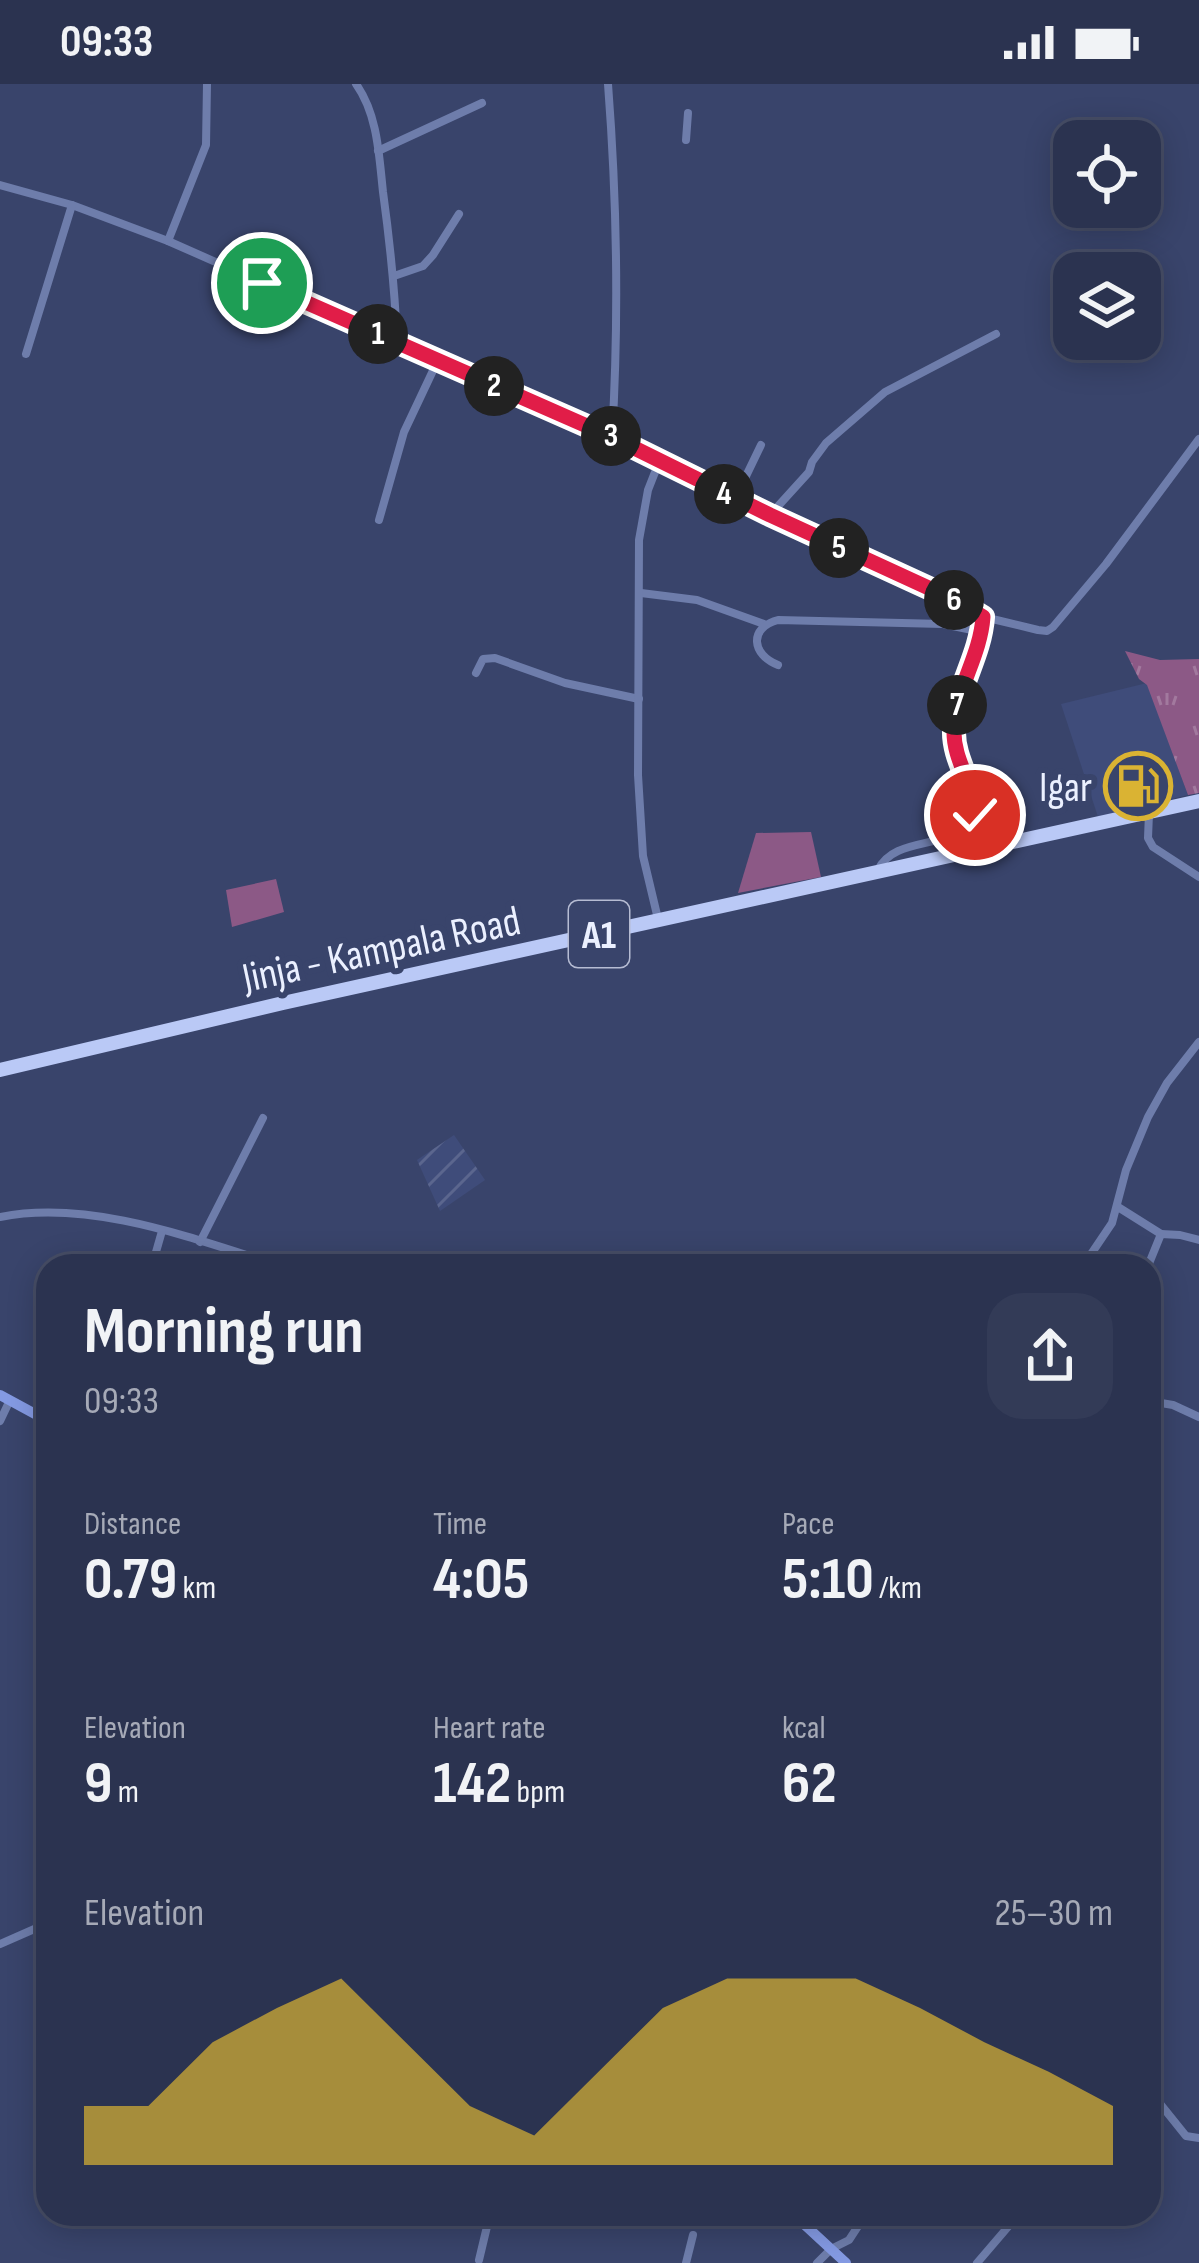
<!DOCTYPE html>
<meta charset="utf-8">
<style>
body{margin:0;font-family:"Sofia Sans Condensed",sans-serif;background:#333b57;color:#f1f3f6;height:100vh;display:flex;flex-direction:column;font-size:45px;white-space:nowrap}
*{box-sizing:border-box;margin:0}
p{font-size:39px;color:#a6aab7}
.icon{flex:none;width:66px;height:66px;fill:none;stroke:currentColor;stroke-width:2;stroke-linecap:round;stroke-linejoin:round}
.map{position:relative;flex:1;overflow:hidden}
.drawer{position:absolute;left:36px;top:1170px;width:1125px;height:972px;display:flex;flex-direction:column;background:#2b3350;border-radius:36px;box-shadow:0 6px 30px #0003,0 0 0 3px #474e67}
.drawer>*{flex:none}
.buttons{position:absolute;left:1053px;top:36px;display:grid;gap:24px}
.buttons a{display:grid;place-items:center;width:108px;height:108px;border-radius:24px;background:#2b3350;box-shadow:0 6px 30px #0003,0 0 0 3px #474e67;font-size:60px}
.pin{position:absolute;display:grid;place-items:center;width:102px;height:102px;color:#fff;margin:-51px;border:6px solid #fff;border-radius:50%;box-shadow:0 3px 12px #0007}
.km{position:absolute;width:60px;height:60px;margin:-30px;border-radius:50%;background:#222;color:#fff;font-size:33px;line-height:60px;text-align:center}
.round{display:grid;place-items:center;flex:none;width:126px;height:126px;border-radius:36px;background:#333b57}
.overview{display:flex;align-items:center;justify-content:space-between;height:204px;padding:0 48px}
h1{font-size:66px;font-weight:700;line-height:90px}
.stats{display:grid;grid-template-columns:repeat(3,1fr);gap:18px;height:204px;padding:12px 48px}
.stats div{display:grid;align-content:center}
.stats b{font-size:60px;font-weight:700}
.stats small{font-size:33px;font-weight:400}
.stats p{font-size:33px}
.chart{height:336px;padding:24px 48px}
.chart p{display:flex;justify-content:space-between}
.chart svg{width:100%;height:216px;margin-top:12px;fill:#dab333;opacity:.7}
.status{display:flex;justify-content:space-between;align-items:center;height:84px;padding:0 60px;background:#2b3350;direction:ltr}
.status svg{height:33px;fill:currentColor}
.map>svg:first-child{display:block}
.built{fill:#3f4c7a}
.industrial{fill:url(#industrial-furrows)}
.grass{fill:url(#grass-tufts)}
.park{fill:#8c5986}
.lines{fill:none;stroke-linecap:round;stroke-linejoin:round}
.street{stroke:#6e7dab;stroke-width:8}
.secondary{stroke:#849ae3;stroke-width:10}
.highway{stroke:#bac9f6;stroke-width:14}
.route-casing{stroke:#fff;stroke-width:24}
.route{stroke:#e11d48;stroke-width:15}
.labels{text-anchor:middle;stroke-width:12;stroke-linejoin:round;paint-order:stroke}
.shield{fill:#39446b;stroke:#b6bcd3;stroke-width:3}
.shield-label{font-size:39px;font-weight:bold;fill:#ebf0ff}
.poi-label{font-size:42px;fill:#ebf0ff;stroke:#39446b;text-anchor:end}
.street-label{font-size:42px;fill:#ebf0ff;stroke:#39446b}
</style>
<div class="status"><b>09:33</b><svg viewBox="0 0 49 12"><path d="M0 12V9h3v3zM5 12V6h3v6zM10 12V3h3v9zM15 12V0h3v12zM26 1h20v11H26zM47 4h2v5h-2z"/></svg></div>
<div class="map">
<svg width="1199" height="2179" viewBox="0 0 1199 2179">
<defs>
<pattern id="industrial-furrows" width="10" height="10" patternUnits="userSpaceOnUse" patternTransform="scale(3)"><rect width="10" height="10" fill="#3f4c7a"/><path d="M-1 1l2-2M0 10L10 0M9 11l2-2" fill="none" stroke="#5b668e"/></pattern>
<pattern id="grass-tufts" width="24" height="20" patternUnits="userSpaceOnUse" patternTransform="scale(3)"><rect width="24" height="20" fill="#8c5986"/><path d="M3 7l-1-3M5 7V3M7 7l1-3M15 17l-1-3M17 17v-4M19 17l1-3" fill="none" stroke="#a2799e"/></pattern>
</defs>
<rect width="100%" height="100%" fill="#39446b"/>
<path class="built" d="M1147 599 1188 711 1098 733 1061 620Z"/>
<path class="industrial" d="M454 1051 485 1096 440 1127 417 1076Z"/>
<path class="grass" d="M1125 567 1160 576 1199 575V709L1188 711 1147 601 1139 595Z"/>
<g class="park">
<path d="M811 748 821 793 738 809 756 749Z"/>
<path d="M276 795 284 828 232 843 226 806Z"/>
</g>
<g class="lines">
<g class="street">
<path d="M356 0C378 31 379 72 383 108 390 159 395 208 397 258"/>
<path d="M608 0C617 117 619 236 612 353"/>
<path d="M686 56 688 29"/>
<path d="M378 67 482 19"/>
<path d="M0 101 72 121 168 157 612 353 770 431 957 517 983 533C980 575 955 605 954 646 953 677 975 701 975 731 955 769 896 749 878 786"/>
<path d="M168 157 206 61 207 0"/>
<path d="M394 192 423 182 433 171 459 130"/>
<path d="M26 270 72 121"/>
<path d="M735 415 761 361"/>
<path d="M770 431 809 388 812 378 826 359 885 308 996 250"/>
<path d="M379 436 404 348 438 276"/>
<path d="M641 509 697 516 764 540"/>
<path d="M984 533 1038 546 1047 547 1053 543 1106 480 1199 355"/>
<path d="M778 581C752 571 748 544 778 536L943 540 982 548"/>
<path d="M476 589 483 575 495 574 565 599 639 615"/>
<path d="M1149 729 1148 754 1153 763 1199 793"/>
<path d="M658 835 643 772 638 691 639 456 648 406 659 378"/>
<path d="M1118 1123 1161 1150 1148 1182"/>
<path d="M0 1133C91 1115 194 1155 281 1182"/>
<path d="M1161 1150 1180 1151 1199 1156"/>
<path d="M200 1158 263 1034"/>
<path d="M152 1182 162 1147"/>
<path d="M1083 1182 1112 1139 1126 1086 1148 1033 1167 999 1199 958"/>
<path d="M1149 1317 1173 1321 1199 1333"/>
<path d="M0 1337 10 1316"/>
<path d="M48 1554 45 1563 48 1569"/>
<path d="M1149 1683 1159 1681"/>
<path d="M0 1860 48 1839"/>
<path d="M1149 2006 1186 2052 1199 2054"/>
<path d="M479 2176 490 2130"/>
<path d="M686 2179 693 2151"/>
<path d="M817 2179 831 2165 849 2156 866 2130"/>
<path d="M977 2179 1019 2130"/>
</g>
<g class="secondary">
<path d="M0 1311 48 1337"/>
<path d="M793 2130 846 2179"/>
</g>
<path class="highway" d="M0 986 283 919 1199 717"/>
</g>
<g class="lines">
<g class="route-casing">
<path id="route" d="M262 199 612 353 770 431 957 517 983 533C980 574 955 605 954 646 953 677 975 701 975 731"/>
</g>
<use href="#route" class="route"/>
</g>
<defs>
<g id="fuel-ring" transform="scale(3.45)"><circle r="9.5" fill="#39446b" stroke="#dab333" stroke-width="1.5"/><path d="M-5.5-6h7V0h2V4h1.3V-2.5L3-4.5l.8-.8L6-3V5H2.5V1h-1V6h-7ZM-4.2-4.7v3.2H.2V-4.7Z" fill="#dab333"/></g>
</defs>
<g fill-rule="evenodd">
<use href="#fuel-ring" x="1138" y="702"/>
</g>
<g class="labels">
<rect class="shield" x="569" y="817" width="60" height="66" rx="9"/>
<g class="shield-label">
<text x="599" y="864">A1</text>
</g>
<g class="poi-label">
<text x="1092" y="717">Igar</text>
</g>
<g class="street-label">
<text transform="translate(381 864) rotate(-12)" y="15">Jinja - Kampala Road</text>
</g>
</g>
</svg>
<div class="buttons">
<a><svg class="icon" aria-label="locate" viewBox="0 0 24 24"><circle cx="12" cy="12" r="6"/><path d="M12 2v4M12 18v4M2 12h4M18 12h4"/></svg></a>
<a><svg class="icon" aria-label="layers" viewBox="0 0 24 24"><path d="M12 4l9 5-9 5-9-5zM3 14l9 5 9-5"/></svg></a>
</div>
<div class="pin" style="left:262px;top:199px;background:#1e9e55"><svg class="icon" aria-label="arrive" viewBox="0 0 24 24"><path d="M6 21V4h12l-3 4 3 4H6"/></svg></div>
<div class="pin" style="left:975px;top:731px;background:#d93025"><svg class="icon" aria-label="check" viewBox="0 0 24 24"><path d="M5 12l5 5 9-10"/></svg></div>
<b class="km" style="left:378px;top:250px">1</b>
<b class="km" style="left:494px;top:302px">2</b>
<b class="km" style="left:611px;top:352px">3</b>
<b class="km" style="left:724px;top:410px">4</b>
<b class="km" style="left:839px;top:464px">5</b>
<b class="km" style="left:954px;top:516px">6</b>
<b class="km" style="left:957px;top:621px">7</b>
<section class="drawer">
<div class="overview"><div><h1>Morning run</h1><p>09:33</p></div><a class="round"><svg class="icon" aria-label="share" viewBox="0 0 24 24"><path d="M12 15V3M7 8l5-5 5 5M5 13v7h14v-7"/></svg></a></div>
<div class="stats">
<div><p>Distance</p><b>0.79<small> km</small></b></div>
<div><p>Time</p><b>4:05</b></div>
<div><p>Pace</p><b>5:10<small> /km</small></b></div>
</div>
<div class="stats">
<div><p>Elevation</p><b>9<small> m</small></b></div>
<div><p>Heart rate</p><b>142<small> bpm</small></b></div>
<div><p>kcal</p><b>62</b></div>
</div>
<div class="chart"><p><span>Elevation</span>25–30 m</p>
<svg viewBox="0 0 160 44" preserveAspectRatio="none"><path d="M0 44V32L10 32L20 19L30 12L40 6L50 19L60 32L70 38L80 25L90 12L100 6L110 6L120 6L130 12L140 19L150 25L160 32V44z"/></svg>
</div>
</section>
</div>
